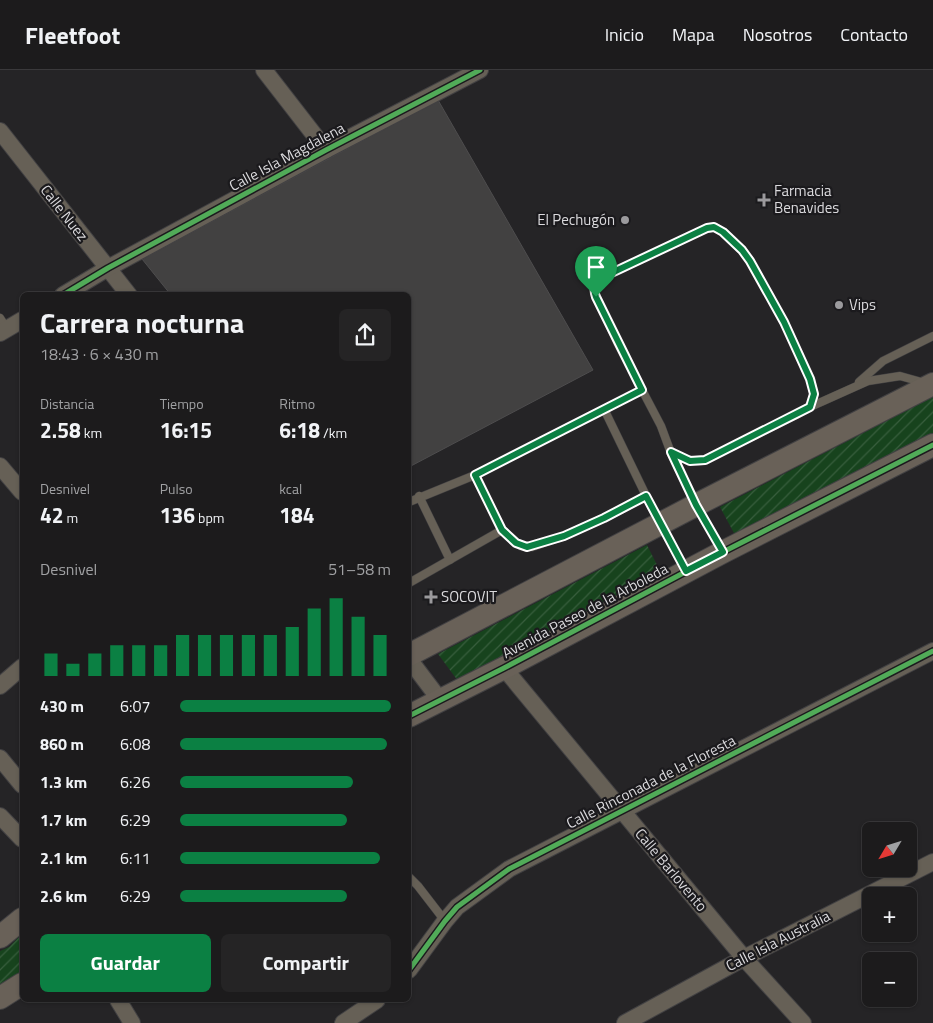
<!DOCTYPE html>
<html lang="es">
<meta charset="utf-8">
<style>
body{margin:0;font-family:"Titillium Web",sans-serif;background:#252425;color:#f1f3f6;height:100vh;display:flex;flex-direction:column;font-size:19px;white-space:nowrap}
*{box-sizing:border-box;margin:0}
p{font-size:16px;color:#a0a1a3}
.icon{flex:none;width:28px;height:28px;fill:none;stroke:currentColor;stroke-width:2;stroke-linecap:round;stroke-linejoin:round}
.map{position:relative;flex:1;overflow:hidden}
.side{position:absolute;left:20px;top:222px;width:391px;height:710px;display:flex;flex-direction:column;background:#1c1b1c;border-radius:8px;box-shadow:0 1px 4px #0004,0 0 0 1px #3a393b}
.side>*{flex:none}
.needle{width:32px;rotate:232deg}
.buttons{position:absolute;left:862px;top:752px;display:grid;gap:10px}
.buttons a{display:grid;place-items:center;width:55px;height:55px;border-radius:8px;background:#1c1b1c;box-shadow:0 1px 4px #0004,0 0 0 1px #3a393b;font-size:25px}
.pin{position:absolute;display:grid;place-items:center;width:42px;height:42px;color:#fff;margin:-51px -21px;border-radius:50% 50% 50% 0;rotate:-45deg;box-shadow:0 0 5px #0007}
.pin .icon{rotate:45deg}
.round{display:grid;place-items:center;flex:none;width:52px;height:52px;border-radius:8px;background:#252425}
.head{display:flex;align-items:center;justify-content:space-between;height:85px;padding:0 20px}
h1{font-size:28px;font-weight:700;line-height:38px}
.stats{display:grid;grid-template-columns:repeat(3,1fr);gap:8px;height:85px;padding:5px 20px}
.stats div{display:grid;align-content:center}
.stats b{font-size:21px;font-weight:700}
.stats small{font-size:14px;font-weight:400}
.stats p{font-size:14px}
.chart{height:140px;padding:10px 20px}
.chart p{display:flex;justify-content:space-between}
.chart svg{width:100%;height:90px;margin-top:5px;stroke:#0b8043;stroke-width:6}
.action{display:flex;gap:10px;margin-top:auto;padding:10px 20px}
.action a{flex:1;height:58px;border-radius:8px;background:#0b8043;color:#fff;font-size:20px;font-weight:700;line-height:58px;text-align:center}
.action a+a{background:#252425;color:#f1f3f6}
ul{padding:0 20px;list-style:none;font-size:16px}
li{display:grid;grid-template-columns:80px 60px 1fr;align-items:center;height:38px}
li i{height:12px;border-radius:6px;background:#0b8043}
header{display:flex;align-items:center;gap:30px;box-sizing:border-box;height:70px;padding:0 25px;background:#1c1b1c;border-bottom:1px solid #3a393b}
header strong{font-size:24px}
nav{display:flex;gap:28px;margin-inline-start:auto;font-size:18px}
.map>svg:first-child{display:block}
.garden{fill:url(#garden-furrows)}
.building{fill:#424141;stroke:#4e4d4e}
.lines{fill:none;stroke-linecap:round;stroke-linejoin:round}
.lane-casing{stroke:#424143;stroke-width:9}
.street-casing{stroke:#424143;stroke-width:18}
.secondary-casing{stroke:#424143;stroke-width:24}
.lane{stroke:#666056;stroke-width:8}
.street{stroke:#666056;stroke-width:16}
.secondary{stroke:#696158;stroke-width:22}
.cycleway-casing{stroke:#1b1a1d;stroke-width:8}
.cycleway{stroke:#51ab58;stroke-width:5}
.route-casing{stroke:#fff;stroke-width:10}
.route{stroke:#0b8043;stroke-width:6}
.poi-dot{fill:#9b9a9d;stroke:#1b1a1d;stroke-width:2}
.labels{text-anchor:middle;stroke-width:4.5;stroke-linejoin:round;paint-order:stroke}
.street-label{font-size:15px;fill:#dbdadd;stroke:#1b1a1d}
.poi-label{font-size:15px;fill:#dbdadd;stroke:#1b1a1d;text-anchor:start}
</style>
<header>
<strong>Fleetfoot</strong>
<nav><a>Inicio</a><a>Mapa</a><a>Nosotros</a><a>Contacto</a></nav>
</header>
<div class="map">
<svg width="933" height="953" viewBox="0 0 933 953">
<defs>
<pattern id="garden-furrows" width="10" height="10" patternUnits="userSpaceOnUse" patternTransform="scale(1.25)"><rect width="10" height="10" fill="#17431d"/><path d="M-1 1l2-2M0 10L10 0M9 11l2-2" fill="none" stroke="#385e3d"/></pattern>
</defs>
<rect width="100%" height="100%" fill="#252426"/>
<g class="garden">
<path d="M933 327V364L735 465 720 437Z"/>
<path d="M647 475 662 505 458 611 438 584Z"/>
<path d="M22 864V903L13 911 0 918V881L9 877Z"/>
</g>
<path class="building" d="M438 30 593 300 409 397V225H171L142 189Z"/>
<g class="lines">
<g class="lane-casing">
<g id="lane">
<path d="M715 157 723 162 742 180 750 191 784 252 811 309 814 324 810 337 796 345 705 390C692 393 683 388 671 383L661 356 618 274 594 221 595 215 605 206 707 158Z"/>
<path d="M0 248 7 259"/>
<path d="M859 312 883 291 933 266"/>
<path d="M810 337 868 311 900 306 925 313"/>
<path d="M604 339 652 438 686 500"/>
<path d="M671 383 696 435 722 480"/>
<path d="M475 405 502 460"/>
<path d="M419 426 450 490"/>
<path d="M409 432 475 405 642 320"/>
<path d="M409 513 502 460 521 476 532 477 564 466 604 448 646 427"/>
<path d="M409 807 418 816 445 851"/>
</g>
</g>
<g class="street-casing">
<g id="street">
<path d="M264 0 326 80"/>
<path d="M0 61 129 225"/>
<path d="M63 225 108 198 326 80 480 0"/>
<path d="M0 263 22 250"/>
<path d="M0 396 22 422"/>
<path d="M409 589 440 630"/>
<path d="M504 598 744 888 803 953"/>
<path d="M0 616 22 597"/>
<path d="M0 688 22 715"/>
<path d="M0 746 22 769"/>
<path d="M409 900 445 851 457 837 509 799 933 581"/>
<path d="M118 930 132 953"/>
<path d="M343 953 377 930"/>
<path d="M625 953 744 888 933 792"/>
</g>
</g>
<g class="secondary-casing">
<g id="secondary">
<path d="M409 585 696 435 933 314"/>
<path d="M409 646 504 598 723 482 933 375"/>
<path d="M0 867 22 849"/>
<path d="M0 928 22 914"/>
</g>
</g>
<use href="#lane" class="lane"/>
<use href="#street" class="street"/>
<use href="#secondary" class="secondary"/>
<g class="cycleway-casing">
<g id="cycleway">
<path d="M63 225 108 198 326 80 480 0"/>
<path d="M409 646 504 598 723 482 933 375"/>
<path d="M409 900 445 851 457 837 509 799 933 581"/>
</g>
</g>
<use href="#cycleway" class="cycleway"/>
</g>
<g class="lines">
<g class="route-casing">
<path id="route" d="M714 157 723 162 742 180 750 191 784 252 810 309 814 324 810 337 705 390 690 391 671 382 696 435 723 482 686 501 646 426 604 448 564 466 527 477 516 473 502 460 475 405 642 320 596 227C592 216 597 212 605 206L707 158Z"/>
</g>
<use href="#route" class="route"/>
</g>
<g class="poi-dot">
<path d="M761.5 122.5h5v5h5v5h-5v5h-5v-5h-5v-5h5z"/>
<circle cx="625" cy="150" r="5"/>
<circle cx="839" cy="235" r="5"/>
<path d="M428.5 519.5h5v5h5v5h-5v5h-5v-5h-5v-5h5z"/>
</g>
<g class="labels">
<g class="street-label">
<text transform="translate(287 87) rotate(-28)" y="5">Calle Isla Magdalena</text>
<text transform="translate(64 143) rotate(52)" y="5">Calle Nuez</text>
<text transform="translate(585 541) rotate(-28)" y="5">Avenida Paseo de la Arboleda</text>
<text transform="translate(651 712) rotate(-27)" y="5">Calle Rinconada de la Floresta</text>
<text transform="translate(671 800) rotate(50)" y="5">Calle Barlovento</text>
<text transform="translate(778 871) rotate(-27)" y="5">Calle Isla Australia</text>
</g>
<g class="poi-label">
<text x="774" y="126">Farmacia<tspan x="774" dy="17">Benavides</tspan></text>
<text x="615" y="155" text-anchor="end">El Pechugón</text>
<text x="849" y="240">Vips</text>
<text x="441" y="532">SOCOVIT</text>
</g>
</g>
</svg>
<div class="buttons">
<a><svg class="needle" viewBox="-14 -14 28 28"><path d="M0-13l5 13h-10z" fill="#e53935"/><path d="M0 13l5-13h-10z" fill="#a0a1a3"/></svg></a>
<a>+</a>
<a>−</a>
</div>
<div class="pin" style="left:596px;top:227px;background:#1e9e55"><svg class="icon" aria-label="arrive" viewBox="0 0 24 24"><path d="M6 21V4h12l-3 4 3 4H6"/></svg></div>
<section class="side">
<div class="head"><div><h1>Carrera nocturna</h1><p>18:43 · 6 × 430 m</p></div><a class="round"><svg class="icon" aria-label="share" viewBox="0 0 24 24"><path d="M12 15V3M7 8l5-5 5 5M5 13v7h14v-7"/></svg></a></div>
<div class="stats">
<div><p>Distancia</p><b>2.58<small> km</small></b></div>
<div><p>Tiempo</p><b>16:15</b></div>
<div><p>Ritmo</p><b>6:18<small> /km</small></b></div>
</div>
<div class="stats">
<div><p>Desnivel</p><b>42<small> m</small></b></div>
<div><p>Pulso</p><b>136<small> bpm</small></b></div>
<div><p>kcal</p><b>184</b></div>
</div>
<div class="chart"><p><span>Desnivel</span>51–58 m</p>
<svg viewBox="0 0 160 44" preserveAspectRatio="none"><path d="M5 44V33M15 44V38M25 44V33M35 44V29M45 44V29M55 44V29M65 44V24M75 44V24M85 44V24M95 44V24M105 44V24M115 44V20M125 44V11M135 44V6M145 44V15M155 44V24"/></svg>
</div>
<ul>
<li><b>430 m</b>6:07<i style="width:100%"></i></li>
<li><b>860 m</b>6:08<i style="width:98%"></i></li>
<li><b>1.3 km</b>6:26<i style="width:82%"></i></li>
<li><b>1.7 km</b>6:29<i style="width:79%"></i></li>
<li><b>2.1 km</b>6:11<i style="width:95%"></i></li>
<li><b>2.6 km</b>6:29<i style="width:79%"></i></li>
</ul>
<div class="action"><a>Guardar</a><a>Compartir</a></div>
</section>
</div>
